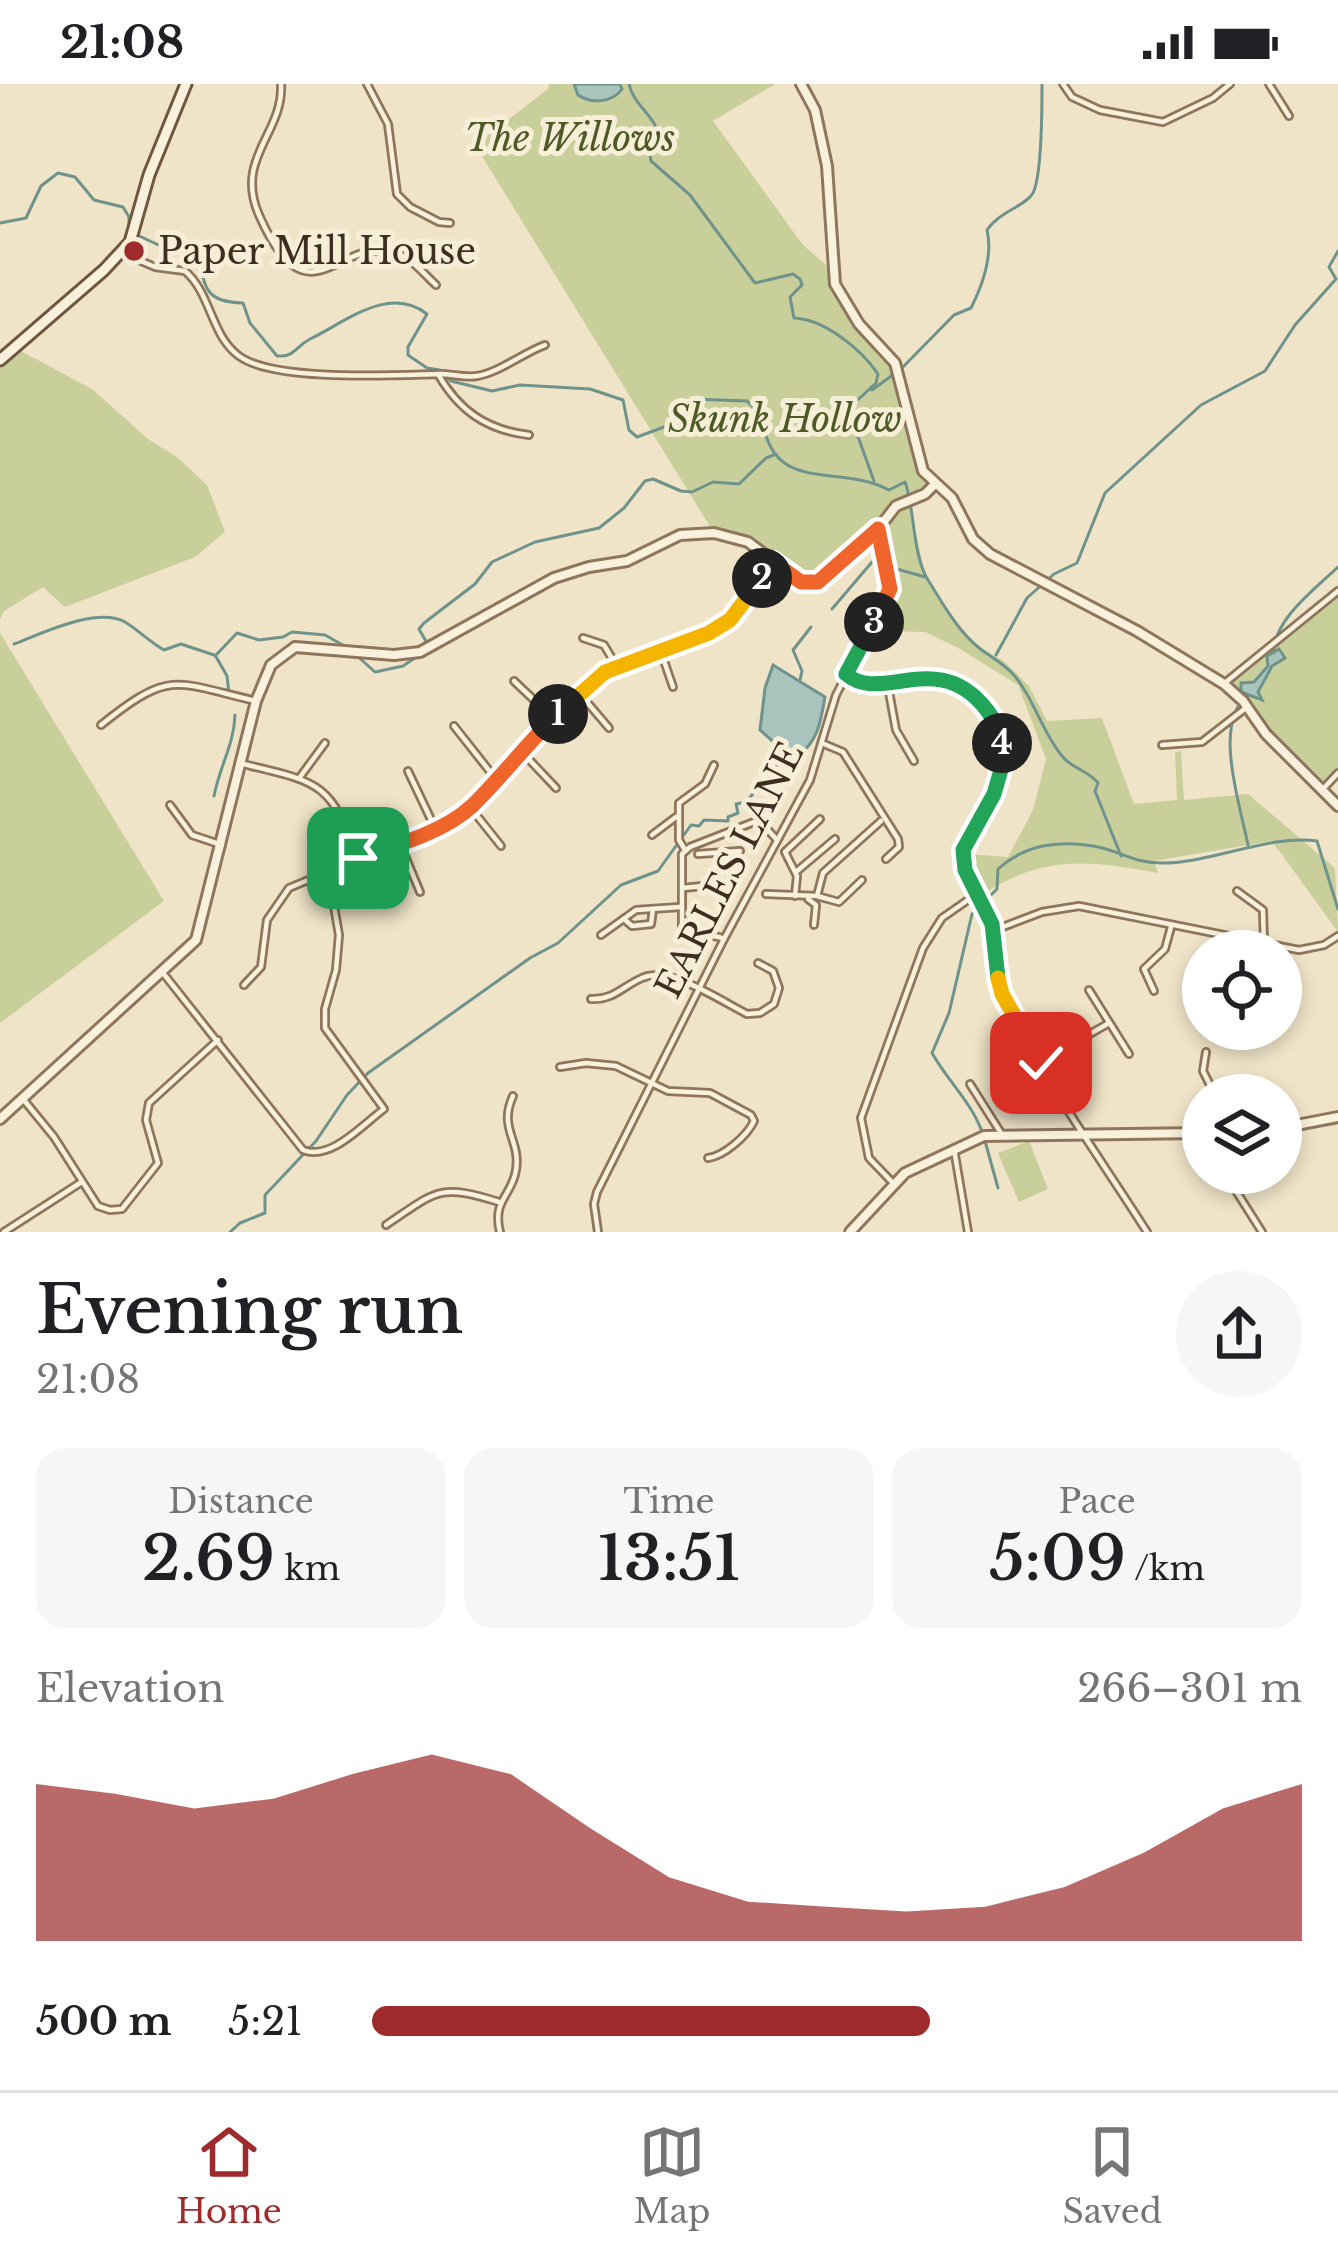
<!DOCTYPE html>
<meta charset="utf-8">
<style>
body{margin:0;font-family:"Libre Baskerville",serif;background:#f6f6f6;color:#202124;height:100vh;display:flex;flex-direction:column;font-size:45px;white-space:nowrap}
*{box-sizing:border-box;margin:0}
p{font-size:39px;color:#757577}
.icon{flex:none;width:66px;height:66px;fill:none;stroke:currentColor;stroke-width:2;stroke-linecap:round;stroke-linejoin:round}
.map{position:relative;height:1148px;overflow:hidden}
.details{display:flex;flex-direction:column;background:#fff;flex:1}
.details>*{flex:none}
.fabs{position:absolute;left:1182px;top:846px;display:grid;gap:24px}
.fabs a{display:grid;place-items:center;width:120px;height:120px;border-radius:50%;background:#fff;box-shadow:0 6px 18px #0003;font-size:60px}
.pin{position:absolute;display:grid;place-items:center;width:102px;height:102px;color:#fff;margin:-51px;border-radius:24px;box-shadow:0 6px 18px #0006}
.km{position:absolute;width:60px;height:60px;margin:-30px;border-radius:50%;background:#222;color:#fff;font-size:33px;line-height:60px;text-align:center}
.round{display:grid;place-items:center;flex:none;width:126px;height:126px;border-radius:63px;background:#f6f6f6}
.head{display:flex;align-items:center;justify-content:space-between;height:204px;padding:0 36px}
h1{font-size:66px;font-weight:600;line-height:90px}
.figures{display:grid;grid-template-columns:repeat(3,1fr);gap:18px;height:204px;padding:12px 36px}
.figures div{display:grid;align-content:center;border-radius:30px;background:#f6f6f6;text-align:center}
.figures b{font-size:60px;font-weight:600}
.figures small{font-size:33px;font-weight:400}
.figures p{font-size:33px}
.chart{height:336px;padding:24px 36px}
.chart p{display:flex;justify-content:space-between}
.chart svg{width:100%;height:216px;margin-top:12px;fill:#9e2a2b;opacity:.7}
ul{padding:0 36px;list-style:none;font-size:39px}
li{display:grid;grid-template-columns:192px 144px 1fr;align-items:center;height:90px}
li i{height:30px;border-radius:15px;background:#9e2a2b}
.status{display:flex;justify-content:space-between;align-items:center;height:84px;padding:0 60px;background:#fff;direction:ltr}
.status svg{height:33px;fill:currentColor}
.menu{display:flex;justify-content:space-around;align-items:center;height:168px;border-top:3px solid #e0e0e0;background:#fff;font-size:33px;color:#757577}
.menu a{display:grid;justify-items:center;gap:6px}
.menu .on{color:#9e2a2b}
.map>svg:first-child{display:block}
.green{fill:#c9cf9b}
.water{fill:#a9c4bc;stroke:#6f938a;stroke-width:3}
.lines{fill:none;stroke-linecap:round;stroke-linejoin:round}
.stream{stroke:#6f938a;stroke-width:3}
.minor-casing{stroke:#8d765c;stroke-width:10}
.tertiary-casing{stroke:#8d765c;stroke-width:14}
.secondary-casing{stroke:#6f573f;stroke-width:15}
.minor{stroke:#faf1dc;stroke-width:4.5}
.tertiary{stroke:#faf1dc;stroke-width:8}
.secondary{stroke:#faf1dc;stroke-width:9}
.split-1-casing{stroke:#fff;stroke-width:24}
.split-2-casing{stroke:#fff;stroke-width:24}
.split-3-casing{stroke:#fff;stroke-width:24}
.split-4-casing{stroke:#fff;stroke-width:24}
.split-5-casing{stroke:#fff;stroke-width:24}
.split-6-casing{stroke:#fff;stroke-width:24}
.split-1{stroke:#f0652b;stroke-width:15}
.split-2{stroke:#f5b400;stroke-width:15}
.split-3{stroke:#f0652b;stroke-width:15}
.split-4{stroke:#22a559;stroke-width:15}
.split-5{stroke:#22a559;stroke-width:15}
.split-6{stroke:#f5b400;stroke-width:15}
.poi-dot{fill:#9e2a2b;stroke:#f7eed8;stroke-width:4.5}
.labels{text-anchor:middle;stroke-width:10;stroke-linejoin:round;paint-order:stroke}
.park-label{font-size:36px;font-style:italic;fill:#4d5a26;stroke:#f7eed8}
.poi-label{font-size:36px;fill:#3d2e20;stroke:#f7eed8;text-anchor:start}
.street-label{font-size:36px;fill:#3d2e20;stroke:#f7eed8}
</style>
<div class="status"><b>21:08</b><svg viewBox="0 0 49 12"><path d="M0 12V9h3v3zM5 12V6h3v6zM10 12V3h3v9zM15 12V0h3v12zM26 1h20v11H26zM47 4h2v5h-2z"/></svg></div>
<div class="map">
<svg width="1338" height="1148" viewBox="0 0 1338 1148">
<rect width="100%" height="100%" fill="#f0e4c8"/>
<g class="green">
<path d="M549 0H775L713 37 803 161 832 186 859 240 891 273 920 380 935 400 926 414 909 419 926 494 938 515 976 562 1004 577 1029 602 1047 637 1102 634 1134 720 1177 716 1175 668 1181 667 1184 716 1248 710 1335 784 1338 848 1272 757 1154 777 1158 789C1091 777 1046 770 985 809L971 786 967 770 1008 773 1033 726 1046 675 1018 601 960 565 925 548 869 547 890 505 878 446 818 498 808 500 759 465 714 449 475 61 548 5Z"/>
<path d="M19 266 92 305 148 355 177 373 207 401 225 448 195 473 65 523 43 503 4 527 0 535V282Z"/>
<path d="M1338 507V686L1323 705 1266 650 1224 600Z"/>
<path d="M0 549 164 817 0 939Z"/>
<path d="M1029 1057 1048 1105 1019 1118 998 1069Z"/>
</g>
<g class="water">
<path d="M574 0H620L622 5C612 19 591 20 578 11Z"/>
<path d="M1279 565 1285 574 1272 582 1258 608 1262 616 1241 608V599L1254 598 1268 582 1267 572Z"/>
<path d="M773 581 825 613C821 637 818 657 798 672L787 670 760 646 765 604Z"/>
</g>
<g class="lines">
<g class="stream">
<path d="M629 0C634 24 660 33 660 60L649 64 651 77 690 111 755 199 793 190 800 195 802 201 790 213 794 234C824 235 861 265 878 290L876 299 848 325 874 397"/>
<path d="M0 139 26 134 41 102 58 89 75 93 94 116 123 123 129 133V146"/>
<path d="M137 151 163 163 199 171C204 206 207 218 243 219L250 239 277 272C295 273 295 263 310 255 344 239 389 200 427 230L408 263V271L427 284 440 286 451 297 492 307 520 301 590 305 623 316 629 346 637 353 675 339 680 326 692 315 747 317 762 332C771 413 837 378 889 406L905 398C915 425 912 470 928 496 942 518 957 546 978 563 993 575 1009 582 1020 599 1036 622 1044 650 1062 672 1072 685 1088 686 1098 699L1095 707 1121 772"/>
<path d="M901 285 954 231 971 224C982 202 993 171 987 146 1000 127 1026 122 1033 109 1042 91 1042 23 1042 0"/>
<path d="M872 306 894 290"/>
<path d="M832 525 872 478 884 473 897 485 925 493"/>
<path d="M427 559 419 545 424 539 475 500 492 478 535 458 599 444 624 424 645 397 653 395 681 407 692 408 713 398 739 400 766 374 776 370"/>
<path d="M14 560C41 550 97 522 125 538 138 546 150 558 164 566L181 560 214 571"/>
<path d="M1274 569C1273 536 1315 505 1338 483"/>
<path d="M217 570 237 549 259 556 283 553 292 548 325 551 348 564"/>
<path d="M355 570 375 588 403 582 419 571"/>
<path d="M215 571 227 592 229 610"/>
<path d="M996 571 1027 514 1054 490 1077 479 1105 409 1201 321 1265 287 1295 241 1336 195 1329 183 1338 167"/>
<path d="M800 596 802 587 793 566 811 543"/>
<path d="M214 712C220 681 234 661 235 631"/>
<path d="M1248 761C1241 724 1211 636 1249 611"/>
<path d="M982 1048C972 1019 947 996 932 969L949 929 972 830 997 805 998 785C1025 761 1056 756 1093 762 1119 766 1131 779 1163 779 1211 779 1271 750 1317 757L1338 825"/>
<path d="M985 1057 998 1104"/>
<path d="M230 1148 240 1139 265 1129V1111L316 1057 347 1011 368 989 530 874 558 859 621 801 658 787 691 741 699 742 704 736 728 737V733L738 729 736 720 746 718 787 670"/>
</g>
<g class="minor-casing">
<g id="minor">
<path d="M281 0C284 49 234 74 259 131 308 242 337 153 393 168 411 173 423 189 436 201"/>
<path d="M367 0 388 40 397 110 410 123 439 138 450 139"/>
<path d="M1063 0 1072 13 1100 26 1163 38 1213 14 1230 0"/>
<path d="M1269 0 1289 32"/>
<path d="M122 169 155 183 185 187C211 209 211 252 239 272 274 298 395 291 440 290 452 290 466 294 477 292 500 288 523 269 545 261"/>
<path d="M438 290C459 327 487 346 529 351"/>
<path d="M583 554 604 561 617 583"/>
<path d="M661 568 673 603"/>
<path d="M846 590C878 619 934 568 981 618 1046 689 949 735 965 786 970 802 984 818 990 834 1000 860 992 889 1004 914 1043 996 1099 1072 1147 1148"/>
<path d="M514 597 553 634"/>
<path d="M887 597 896 646 914 677"/>
<path d="M1226 598 1338 507"/>
<path d="M580 610 609 644"/>
<path d="M101 641C171 585 174 598 256 617"/>
<path d="M454 642 495 694"/>
<path d="M824 660 843 668 898 755 899 763 886 775"/>
<path d="M1162 661 1202 658 1247 623"/>
<path d="M522 668 556 704"/>
<path d="M243 680C319 698 331 698 358 774"/>
<path d="M408 687 435 744"/>
<path d="M300 693 325 659"/>
<path d="M1323 705 1338 689"/>
<path d="M170 721 192 751 222 761"/>
<path d="M470 723 501 762"/>
<path d="M652 751 676 733"/>
<path d="M400 760 420 808"/>
<path d="M685 766 679 756V719L705 700 714 681"/>
<path d="M698 770 740 767"/>
<path d="M796 788 835 755"/>
<path d="M683 804 732 799"/>
<path d="M1237 807 1263 826 1264 861"/>
<path d="M766 810 817 812 839 818 862 796"/>
<path d="M795 812 797 792 785 768 820 735"/>
<path d="M817 812 823 789 881 737"/>
<path d="M808 815 816 821 814 841"/>
<path d="M624 835 632 842 651 840 653 825"/>
<path d="M995 846 1042 828 1079 822 1299 866 1324 861 1338 852"/>
<path d="M601 851 636 826 680 823"/>
<path d="M724 855C710 847 695 860 682 851V770L690 763 759 736 777 756"/>
<path d="M163 889 303 1066C331 1077 362 1041 384 1025L325 944V925L336 886 339 851 328 787"/>
<path d="M244 901 261 883 267 836 289 804 452 736C510 696 546 626 607 587 622 578 643 575 660 568 724 546 735 531 773 478"/>
<path d="M1089 906 1129 970"/>
<path d="M1154 907 1144 885 1165 865 1171 843"/>
<path d="M591 915C614 916 623 902 642 894 669 881 721 917 747 930L760 929 774 920 779 904 773 887 758 879"/>
<path d="M1206 968 1203 987 1215 1011"/>
<path d="M1041 978 1109 939"/>
<path d="M560 983 586 979 616 982 668 1007 710 1009 751 1031 754 1037C747 1052 724 1072 708 1074"/>
<path d="M970 1000 1001 1049"/>
<path d="M23 1015 54 1053 98 1122 110 1126 122 1125 158 1079 146 1036 149 1019 218 956"/>
<path d="M954 1065 968 1148"/>
<path d="M1230 1089 1231 1099 1262 1148"/>
<path d="M892 1098 869 1074 861 1034 923 864 942 834 978 809"/>
<path d="M386 1141C437 1107 438 1099 499 1118"/>
<path d="M4 1148 80 1099"/>
<path d="M500 1148C492 1116 512 1112 516 1086 521 1056 498 1045 513 1012"/>
<path d="M598 1148 594 1120 597 1108 724 855 810 696 836 611 889 509 890 501 878 445"/>
</g>
</g>
<g class="tertiary-casing">
<g id="tertiary">
<path d="M801 0 815 26 827 82 835 200 859 240 895 279 923 387 952 414 973 455 990 470 1137 547 1224 600 1243 617 1266 650 1338 722"/>
<path d="M0 1035 196 856 256 617 271 581 295 563 394 571 420 568 554 494 589 483 627 477 680 451 714 449 748 458 801 498H818L878 445 896 422 925 410 935 400"/>
<path d="M1281 1044 1338 1033"/>
<path d="M850 1148 905 1089 984 1052 1203 1049"/>
</g>
</g>
<g class="secondary-casing">
<path id="secondary" d="M0 276 104 186 130 158 149 91 186 0"/>
</g>
<use href="#minor" class="minor"/>
<use href="#tertiary" class="tertiary"/>
<use href="#secondary" class="secondary"/>
</g>
<g class="lines">
<g class="split-1-casing">
<path id="split-1" d="M358 774C394 762 443 749 472 722 502 693 527 659 558 630"/>
</g>
<g class="split-2-casing">
<path id="split-2" d="M558 630 605 588 709 549 730 536 762 494"/>
</g>
<g class="split-3-casing">
<path id="split-3" d="M762 494 773 478 801 498H818L878 445 890 505 874 538"/>
</g>
<g class="split-4-casing">
<path id="split-4" d="M874 538 846 590C881 621 937 563 986 625 994 635 1001 646 1002 659"/>
</g>
<g class="split-5-casing">
<path id="split-5" d="M998 894 992 840 965 786 963 766 994 710 1003 679 1002 659"/>
</g>
<g class="split-6-casing">
<path id="split-6" d="M998 894 1002 910 1041 979"/>
</g>
<use href="#split-1" class="split-1"/>
<use href="#split-2" class="split-2"/>
<use href="#split-3" class="split-3"/>
<use href="#split-4" class="split-4"/>
<use href="#split-5" class="split-5"/>
<use href="#split-6" class="split-6"/>
</g>
<circle class="poi-dot" cx="134" cy="167" r="12"/>
<g class="labels">
<g class="park-label">
<text x="570" y="67">The Willows</text>
<text x="785" y="348">Skunk Hollow</text>
</g>
<g class="poi-label">
<text x="158" y="180">Paper Mill House</text>
</g>
<g class="street-label">
<text transform="translate(729 786) rotate(-63)" y="13">EARLES LANE</text>
</g>
</g>
</svg>
<div class="fabs">
<a><svg class="icon" aria-label="locate" viewBox="0 0 24 24"><circle cx="12" cy="12" r="6"/><path d="M12 2v4M12 18v4M2 12h4M18 12h4"/></svg></a>
<a><svg class="icon" aria-label="layers" viewBox="0 0 24 24"><path d="M12 4l9 5-9 5-9-5zM3 14l9 5 9-5"/></svg></a>
</div>
<div class="pin" style="left:358px;top:774px;background:#1e9e55"><svg class="icon" aria-label="arrive" viewBox="0 0 24 24"><path d="M6 21V4h12l-3 4 3 4H6"/></svg></div>
<div class="pin" style="left:1041px;top:979px;background:#d93025"><svg class="icon" aria-label="check" viewBox="0 0 24 24"><path d="M5 12l5 5 9-10"/></svg></div>
<b class="km" style="left:558px;top:630px">1</b>
<b class="km" style="left:762px;top:494px">2</b>
<b class="km" style="left:874px;top:538px">3</b>
<b class="km" style="left:1002px;top:659px">4</b>
</div>
<section class="details">
<div class="head"><div><h1>Evening run</h1><p>21:08</p></div><a class="round"><svg class="icon" aria-label="share" viewBox="0 0 24 24"><path d="M12 15V3M7 8l5-5 5 5M5 13v7h14v-7"/></svg></a></div>
<div class="figures">
<div><p>Distance</p><b>2.69<small> km</small></b></div>
<div><p>Time</p><b>13:51</b></div>
<div><p>Pace</p><b>5:09<small> /km</small></b></div>
</div>
<div class="chart"><p><span>Elevation</span>266–301 m</p>
<svg viewBox="0 0 160 44" preserveAspectRatio="none"><path d="M0 44V12L10 14L20 17L30 15L40 10L50 6L60 10L70 21L80 31L90 36L100 37L110 38L120 37L130 33L140 26L150 17L160 12V44z"/></svg>
</div>
<ul>
<li><b>500 m</b>5:21<i style="width:60%"></i></li>
</ul>
</section>
<nav class="menu">
<a class="on"><svg class="icon" aria-label="home" viewBox="0 0 24 24"><path d="M3 11l9-7 9 7M6 9v11h12V9"/></svg>Home</a>
<a><svg class="icon" aria-label="map" viewBox="0 0 24 24"><path d="M3 6l6-2 6 2 6-2v14l-6 2-6-2-6 2zM9 4v14M15 6v14"/></svg>Map</a>
<a><svg class="icon" aria-label="saved" viewBox="0 0 24 24"><path d="M7 4h10v16l-5-4-5 4z"/></svg>Saved</a>
</nav>
